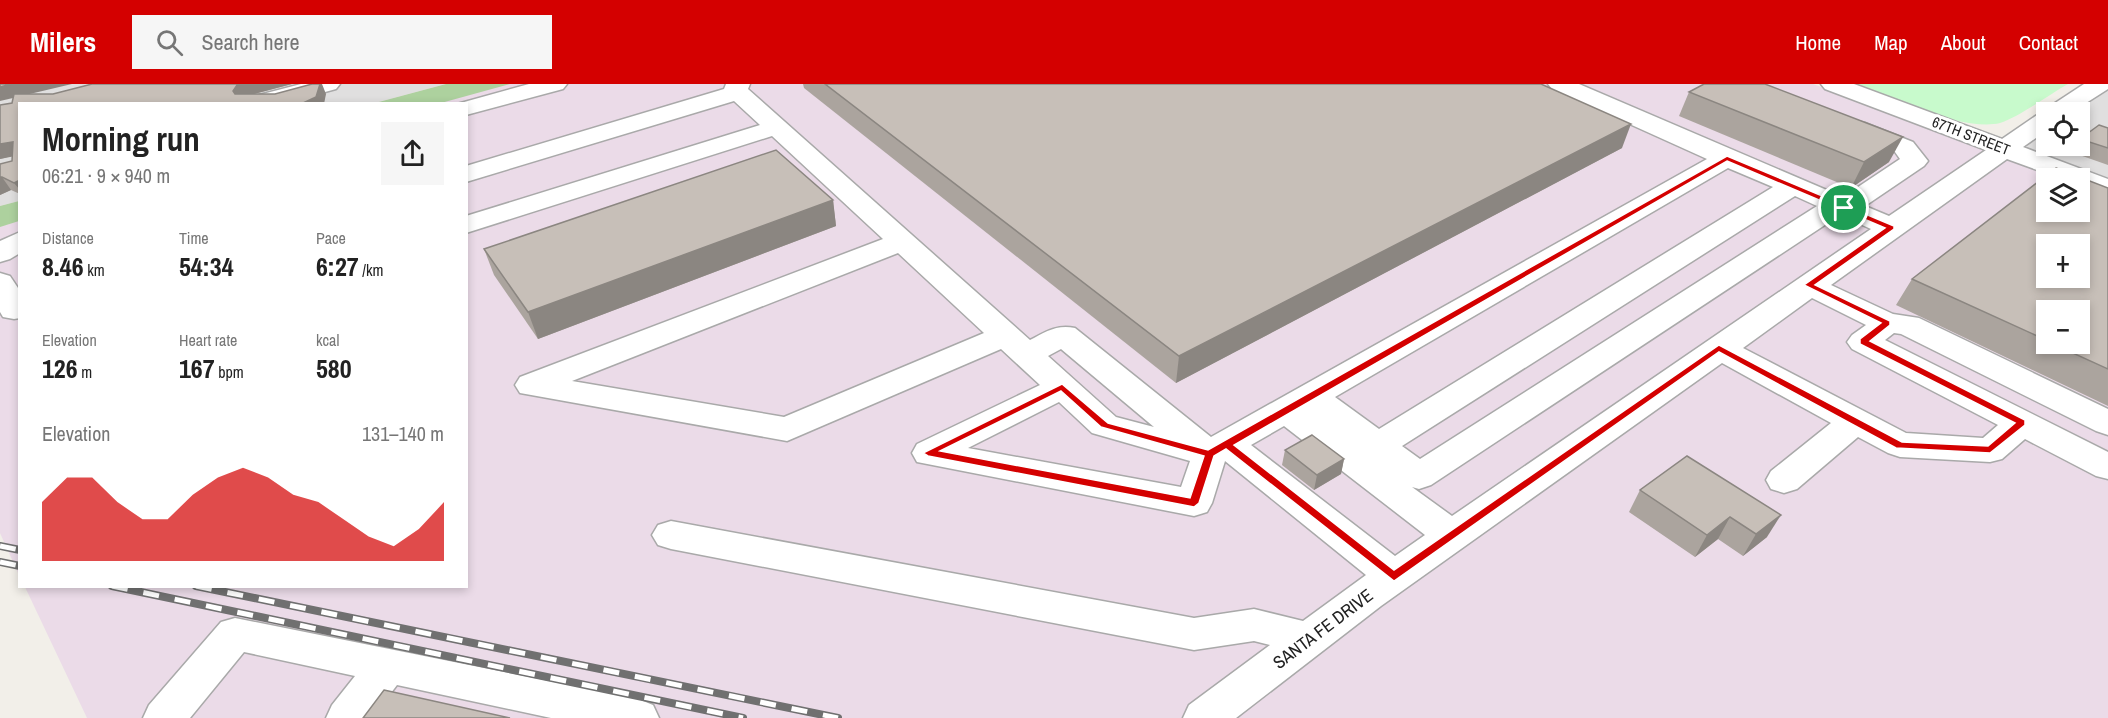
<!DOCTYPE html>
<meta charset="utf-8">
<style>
body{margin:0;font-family:"Archivo Narrow",sans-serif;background:#f6f6f6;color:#222;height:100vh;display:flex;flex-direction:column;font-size:22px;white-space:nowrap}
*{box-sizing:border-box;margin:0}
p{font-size:20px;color:#767676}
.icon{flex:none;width:33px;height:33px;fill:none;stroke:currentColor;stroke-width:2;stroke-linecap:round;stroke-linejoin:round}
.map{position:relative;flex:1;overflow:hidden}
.side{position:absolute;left:18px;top:18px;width:450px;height:486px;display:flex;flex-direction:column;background:#fff;border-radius:0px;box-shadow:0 3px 9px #0003}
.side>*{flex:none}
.tools{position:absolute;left:2036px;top:18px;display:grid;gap:12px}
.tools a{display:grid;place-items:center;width:54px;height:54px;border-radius:0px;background:#fff;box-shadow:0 3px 9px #0003;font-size:30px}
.pin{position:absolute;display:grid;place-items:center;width:51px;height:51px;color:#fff;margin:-26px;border:3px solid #fff;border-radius:50%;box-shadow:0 2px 6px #0007}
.round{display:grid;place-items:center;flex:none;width:63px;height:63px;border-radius:0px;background:#f6f6f6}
.summary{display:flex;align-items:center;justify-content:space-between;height:102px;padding:0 24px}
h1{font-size:33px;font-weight:700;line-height:45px}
.stats{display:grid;grid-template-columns:repeat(3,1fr);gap:9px;height:102px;padding:6px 24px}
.stats div{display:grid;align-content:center}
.stats b{font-size:26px;font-weight:700}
.stats small{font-size:16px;font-weight:400}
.stats p{font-size:16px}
.chart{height:168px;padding:12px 24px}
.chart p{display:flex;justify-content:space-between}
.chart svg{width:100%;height:108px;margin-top:6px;fill:#d40000;opacity:.7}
header{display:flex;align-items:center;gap:36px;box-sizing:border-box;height:84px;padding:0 30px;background:#d40000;color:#fff}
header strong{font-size:28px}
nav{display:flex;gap:33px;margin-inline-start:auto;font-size:21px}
.search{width:420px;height:54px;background:#f6f6f6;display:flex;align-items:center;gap:15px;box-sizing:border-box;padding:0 21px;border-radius:0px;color:#767676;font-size:22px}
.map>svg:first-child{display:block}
.residential{fill:#e0dfdf}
.industrial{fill:#ebdbe8;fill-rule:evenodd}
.forest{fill:#add19e}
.park{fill:#c8facc}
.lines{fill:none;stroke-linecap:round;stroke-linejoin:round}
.minor-casing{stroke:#a9a9a9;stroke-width:3}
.minor{fill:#fff;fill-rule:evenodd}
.rail-casing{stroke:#707070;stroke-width:8}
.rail{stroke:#fff;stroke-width:5;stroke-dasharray:16;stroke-linecap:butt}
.wall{fill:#aba49e;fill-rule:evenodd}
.shaded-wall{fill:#8b8681}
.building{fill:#c7bfb8;stroke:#8b8681;stroke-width:1.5;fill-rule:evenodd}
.route{fill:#d40000;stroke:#fff;stroke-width:1.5;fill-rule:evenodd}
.labels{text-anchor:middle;stroke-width:6;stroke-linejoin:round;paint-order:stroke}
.far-street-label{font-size:15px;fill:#222;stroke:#fff}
.street-label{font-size:18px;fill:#222;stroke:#fff}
</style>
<header>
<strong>Milers</strong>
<div class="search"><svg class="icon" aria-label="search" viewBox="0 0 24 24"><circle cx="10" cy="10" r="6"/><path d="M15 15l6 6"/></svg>Search here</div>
<nav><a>Home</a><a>Map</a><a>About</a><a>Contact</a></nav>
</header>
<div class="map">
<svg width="2108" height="634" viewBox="0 0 2108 634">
<rect width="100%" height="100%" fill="#f2efe9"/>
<g class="residential">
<path d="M0 0H446L375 19 20 20 19 117 0 122Z"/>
<path d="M2105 0H2108V100L2011 64 2046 41V62H2079V28H2064Z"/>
</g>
<g class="industrial">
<path d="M446 0H1813L2062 94H2046V128H2079L2108 112V634H87L25 503 466 502V20L375 19ZM2046 160H2079V194H2046ZM2046 226H2079V260H2046Z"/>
<path d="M19 117V491L0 449V122Z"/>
</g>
<g class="forest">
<path d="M446 0H510L441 19H375Z"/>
<path d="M19 117V137L0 143V122Z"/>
</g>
<path class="park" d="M1849 0H2068C2050 10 2019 33 2000 39 1964 48 1885 13 1849 0Z"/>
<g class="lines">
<g class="minor-casing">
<g id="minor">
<path d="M301 0H340L336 5 281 20H241L244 15Z"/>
<path d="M529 0H567L563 5 466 31V20H457Z"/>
<path d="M726 0H750L748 5 1030 256C1045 248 1057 240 1075 244L1211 353 1707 75 1552 5 1548 0H1579L1843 113 1900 75 1895 68 1847 49 1844 44 1847 39 1856 37 1865 39 1913 58 1928 77 1924 82 1865 122 1889 132 1986 66 1825 5 1821 0H1854L2002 55 2037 31 2046 29 2049 23 2084 0H2108V5L2072 28H2046V47L2023 63 2108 95V112L2079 102V94H2059L2007 75 1831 201 1893 230 1919 234 2108 325V351L2096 347 1901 250 1894 249 1885 256 2108 368V395L2096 392 2025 355 2002 375 1990 378 1900 373 1888 369 1858 353 1797 405 1784 409 1771 405 1766 396 1771 387 1831 339 1722 279 1381 522 1236 634H1183L1189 621 1270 561 1254 557 1194 566 671 465 658 461 652 451 658 441 671 437 1194 534 1254 525 1303 537 1366 491 1225 377 1212 419 1207 428 1194 432 917 378 912 369 917 360 1040 301 1001 265 787 357 520 309 515 301 520 293 883 155 772 52 466 149V132L760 41 734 17 466 98V82L724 5ZM1728 84 1773 103 1379 345 1335 313ZM1795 112 1817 122 1420 375 1402 362ZM1840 131 1871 145 1452 432 1412 403 1419 405 1431 401ZM898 169 984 249 784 333 572 297ZM1812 214 1866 241 1852 251 1847 258 1852 265 1998 341 1983 354 1906 349 1743 264ZM1061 265 1154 343 1116 333 1048 272ZM1059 318 1092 349 1190 377 1181 403 968 364ZM1284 342 1425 451 1395 472 1251 361Z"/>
<path d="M20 148V169L10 175 0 178V157Z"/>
<path d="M0 189 10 192 20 207V234L14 235 3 233 0 228Z"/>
<path d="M235 534 638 615 653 621 659 634H551L397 601 372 634H326L332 621 355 592 244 568 190 634H143L149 621 221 538Z"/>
</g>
</g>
<use href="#minor" class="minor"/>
<g class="rail-casing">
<g id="rail">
<path d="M0 462 20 466"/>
<path d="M0 478 20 482"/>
<path d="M112 502 743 634"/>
<path d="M196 502 838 634"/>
</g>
</g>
<use href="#rail" class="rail"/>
</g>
<g class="wall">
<path d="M92 0H292L254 10H326L20 20V110L11 106 0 111V80L12 77V72L0 75 13 14 0 17 29 10H53Z"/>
<path d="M803 0H1541L1622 64 1176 299 804 4Z"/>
<path d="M1689 8 1889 78 1851 104 1679 32Z"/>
<path d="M2108 44V81L2071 68 2076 62H2079V56L2080 55Z"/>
<path d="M2108 104V322L1896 221 1912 195ZM2046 226 2079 260H2046Z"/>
<path d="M833 116 836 142 538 255 494 191 484 165Z"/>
<path d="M1285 366 1344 375 1341 390 1314 406 1282 381Z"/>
<path d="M1687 372 1767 453 1743 472 1718 455 1695 473 1629 428 1640 406Z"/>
</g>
<g class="shaded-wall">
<path d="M11 0H72L0 17V3Z"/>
<path d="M239 0H292L243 13 239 19 233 7 237 1Z"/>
<path d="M320 0H322L326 10 324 20H301Z"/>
<path d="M1631 40 1622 64 1176 299 1179 272Z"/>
<path d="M1903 53 1889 78 1851 104 1864 78Z"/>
<path d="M13 58 20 71 0 75V60Z"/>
<path d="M0 93H2L11 106 0 111Z"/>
<path d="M20 96V106L14 99Z"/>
<path d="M833 116 836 142 538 255 528 228Z"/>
<path d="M1344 375 1341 390 1314 406 1317 391Z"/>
<path d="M1781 431 1767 453 1743 472 1756 450Z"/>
<path d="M1730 433 1718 455 1695 473 1707 451Z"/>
</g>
<g class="building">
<path d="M0 0H11L0 3Z"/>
<path d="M92 0H239L237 1 233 7 235 10H275L312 0H320L316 13 301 20H20V96L14 99 2 93H0V80L12 77 13 58 0 60V21L12 19 14 10H53Z"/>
<path d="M825 0H1541L1631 40 1179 272Z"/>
<path d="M1704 0H1765L1903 53 1864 78 1689 8Z"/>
<path d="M2099 41 2108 44V64L2080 55Z"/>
<path d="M776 66 833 116 528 228 484 165Z"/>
<path d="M2056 84 2108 104V285L2053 260H2079V226H2046V256L1912 195ZM2046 94H2079V128H2046ZM2046 160H2079V194H2046Z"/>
<path d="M1312 351 1344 375 1317 391 1285 366Z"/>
<path d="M1687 372 1781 431 1756 450 1730 433 1707 451 1640 406Z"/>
<path d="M384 606 510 634H363Z"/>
</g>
<path class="route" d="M1727 72 1894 142V145L1815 201 1890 237V241L1870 257 2025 336V341L1990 369 1896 364 1719 268 1394 497 1226 365 1214 372 1199 419 1194 423 928 372 923 369 1062 300 1108 339 1208 366ZM1727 77 1885 144 1804 201 1881 239 1860 255V260L2015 339 1988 362 1902 358 1719 261 1394 486 1234 361ZM1061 307 1101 343 1204 372 1190 414 940 367Z"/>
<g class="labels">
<g class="far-street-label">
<text transform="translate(1971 52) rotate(21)" y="5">67TH STREET</text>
</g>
<g class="street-label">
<text transform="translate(1323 545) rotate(-37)" y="6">SANTA FE DRIVE</text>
</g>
</g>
</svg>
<div class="tools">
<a><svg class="icon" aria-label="locate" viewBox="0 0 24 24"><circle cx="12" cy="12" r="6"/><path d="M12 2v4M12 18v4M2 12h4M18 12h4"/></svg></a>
<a><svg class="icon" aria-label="layers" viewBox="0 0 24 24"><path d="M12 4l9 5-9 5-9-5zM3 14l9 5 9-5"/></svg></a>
<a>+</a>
<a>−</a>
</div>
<div class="pin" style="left:1844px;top:124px;background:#1e9e55"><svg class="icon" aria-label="arrive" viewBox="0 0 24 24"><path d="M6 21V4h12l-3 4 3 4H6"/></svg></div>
<section class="side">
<div class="summary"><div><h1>Morning run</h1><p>06:21 · 9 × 940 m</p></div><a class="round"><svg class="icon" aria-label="share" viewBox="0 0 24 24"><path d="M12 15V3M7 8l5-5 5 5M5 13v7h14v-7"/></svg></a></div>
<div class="stats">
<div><p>Distance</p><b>8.46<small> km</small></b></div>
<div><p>Time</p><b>54:34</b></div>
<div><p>Pace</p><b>6:27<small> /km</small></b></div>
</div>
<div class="stats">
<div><p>Elevation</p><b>126<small> m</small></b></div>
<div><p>Heart rate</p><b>167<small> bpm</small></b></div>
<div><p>kcal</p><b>580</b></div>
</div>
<div class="chart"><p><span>Elevation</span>131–140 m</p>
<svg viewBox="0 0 160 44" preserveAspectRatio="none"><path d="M0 44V20L10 10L20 10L30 20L40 27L50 27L60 17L70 10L80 6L90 10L100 17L110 20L120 27L130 34L140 38L150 31L160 20V44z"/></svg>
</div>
</section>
</div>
